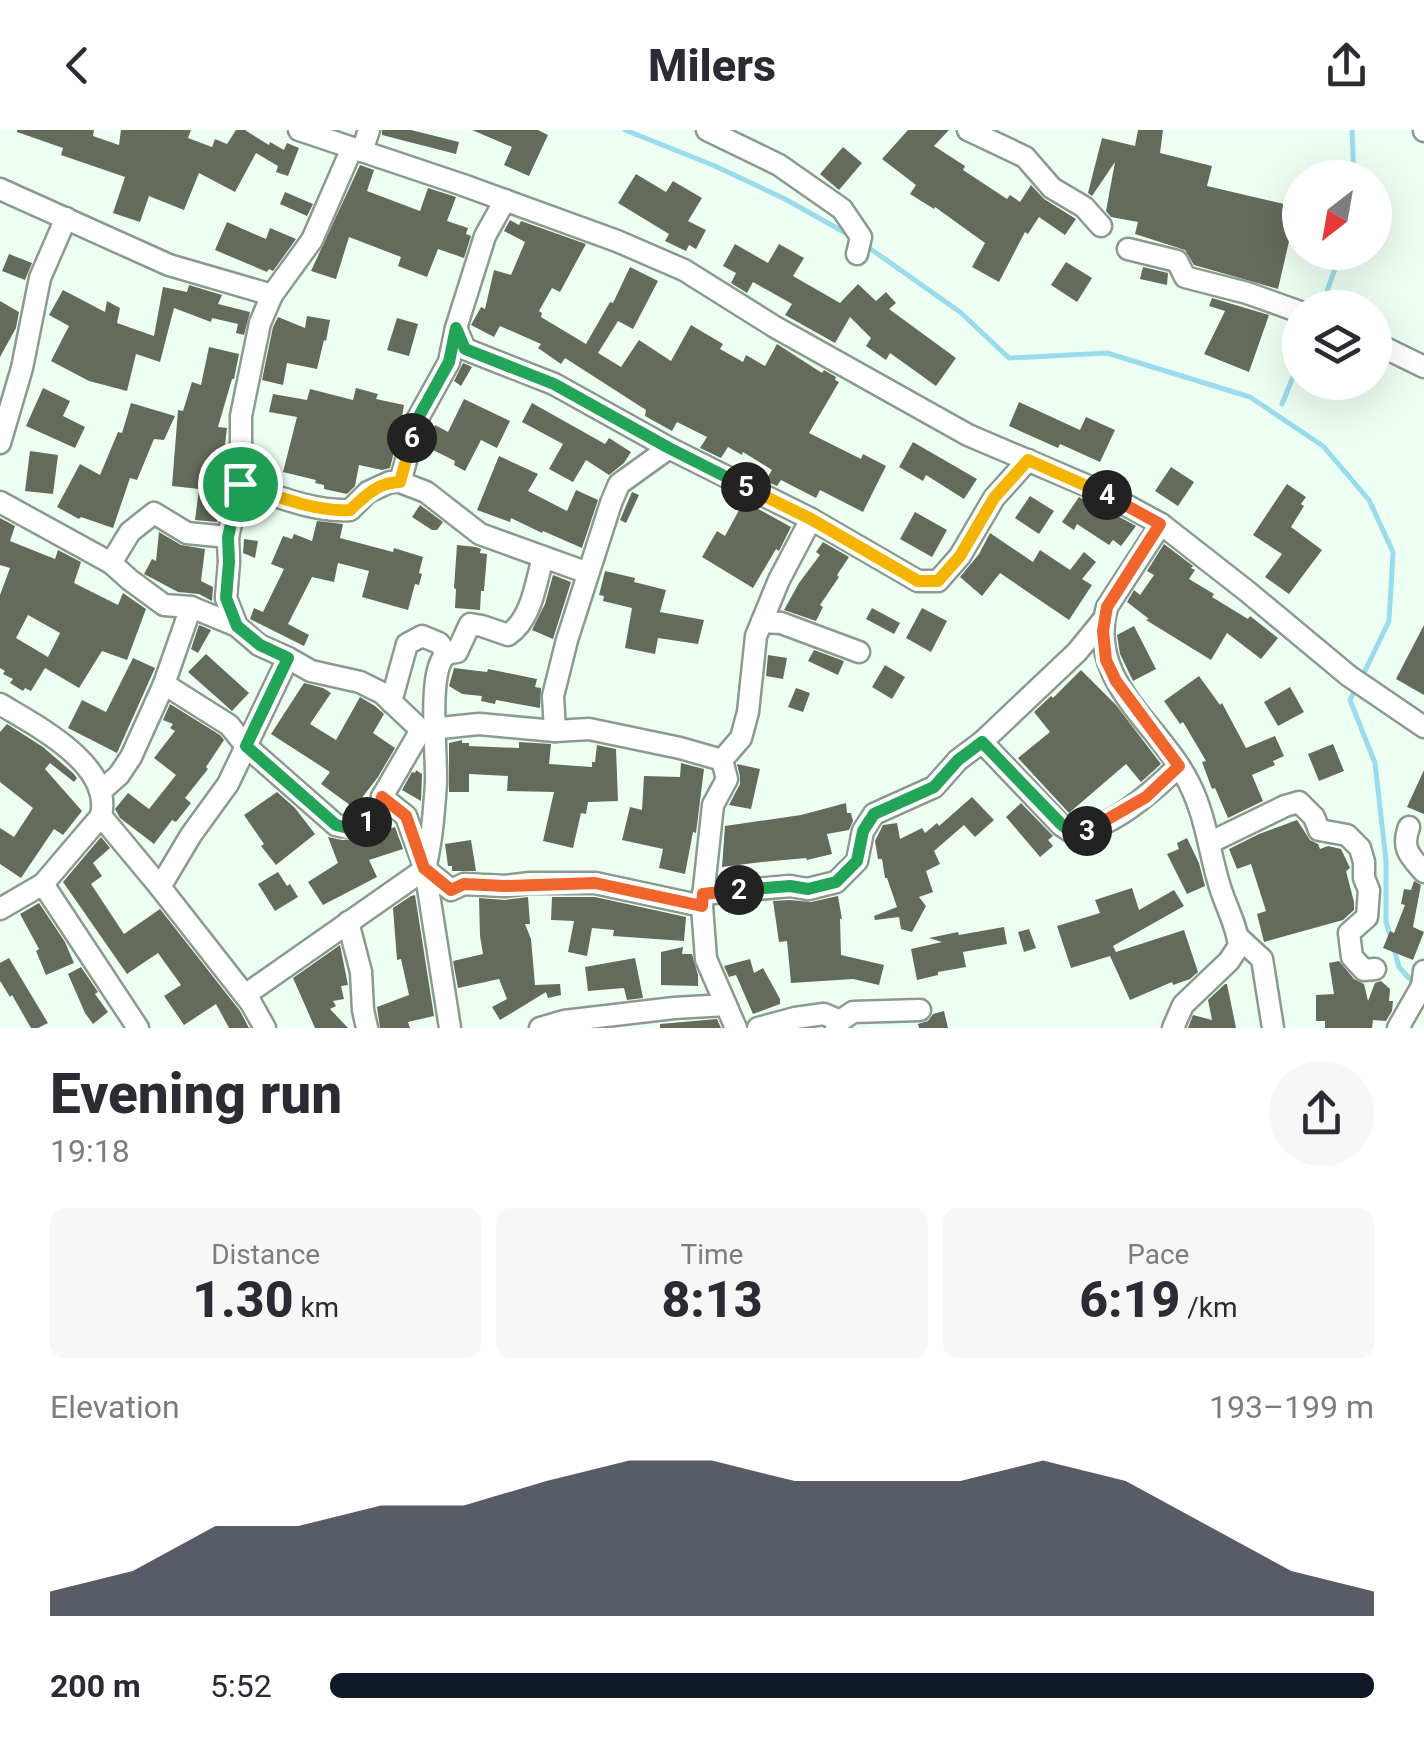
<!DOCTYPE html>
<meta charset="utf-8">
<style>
body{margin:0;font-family:Roboto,sans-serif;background:#f7f7f7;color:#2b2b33;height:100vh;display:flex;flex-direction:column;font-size:38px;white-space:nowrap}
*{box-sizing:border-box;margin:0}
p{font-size:32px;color:#7c7c81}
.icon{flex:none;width:55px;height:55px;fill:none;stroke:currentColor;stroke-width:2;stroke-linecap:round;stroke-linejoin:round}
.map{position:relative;height:898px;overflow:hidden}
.drawer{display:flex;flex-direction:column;background:#fff;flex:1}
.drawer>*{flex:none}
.needle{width:65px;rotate:211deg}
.controls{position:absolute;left:1282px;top:30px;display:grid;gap:20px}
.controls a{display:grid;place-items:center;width:110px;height:110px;border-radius:50%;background:#fff;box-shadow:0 10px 40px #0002;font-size:50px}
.pin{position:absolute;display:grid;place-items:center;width:85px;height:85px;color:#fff;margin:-42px;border:5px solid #fff;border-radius:50%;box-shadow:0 2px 10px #0007}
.km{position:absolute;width:50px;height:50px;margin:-25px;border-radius:50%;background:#222;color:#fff;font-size:28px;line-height:50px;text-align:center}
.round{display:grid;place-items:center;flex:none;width:105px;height:105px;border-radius:52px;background:#f7f7f7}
.overview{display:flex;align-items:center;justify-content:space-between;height:170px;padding:0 50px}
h1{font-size:55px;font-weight:800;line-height:75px}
.figures{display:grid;grid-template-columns:repeat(3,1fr);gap:15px;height:170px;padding:10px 50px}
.figures div{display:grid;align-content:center;border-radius:15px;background:#f7f7f7;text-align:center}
.figures b{font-size:50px;font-weight:800}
.figures small{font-size:28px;font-weight:400}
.figures p{font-size:28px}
.chart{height:280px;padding:20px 50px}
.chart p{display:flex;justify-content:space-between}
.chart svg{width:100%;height:180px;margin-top:10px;fill:#111827;opacity:.7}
ul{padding:0 50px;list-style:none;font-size:32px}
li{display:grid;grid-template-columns:160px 120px 1fr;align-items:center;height:75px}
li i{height:25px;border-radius:12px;background:#111827}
header{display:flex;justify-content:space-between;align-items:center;height:130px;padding:0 50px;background:#fff;font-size:45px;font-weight:800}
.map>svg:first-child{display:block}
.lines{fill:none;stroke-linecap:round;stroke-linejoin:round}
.stream{stroke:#9bdcec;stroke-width:5}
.building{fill:#656b5b;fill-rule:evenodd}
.minor-casing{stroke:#8b9a8f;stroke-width:25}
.minor{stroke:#fff;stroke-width:20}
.split-1-casing{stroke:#fff;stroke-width:20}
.split-2-casing{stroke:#fff;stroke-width:20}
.split-3-casing{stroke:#fff;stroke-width:20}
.split-4-casing{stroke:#fff;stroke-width:20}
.split-5-casing{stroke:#fff;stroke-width:20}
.split-6-casing{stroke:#fff;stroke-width:20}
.split-7-casing{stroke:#fff;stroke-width:20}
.split-1{stroke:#22a559;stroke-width:12}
.split-2{stroke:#f0652b;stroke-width:12}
.split-3{stroke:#22a559;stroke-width:12}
.split-4{stroke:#f0652b;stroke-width:12}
.split-5{stroke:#f5b400;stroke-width:12}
.split-6{stroke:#22a559;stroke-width:12}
.split-7{stroke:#f5b400;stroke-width:12}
</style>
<header><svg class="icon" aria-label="back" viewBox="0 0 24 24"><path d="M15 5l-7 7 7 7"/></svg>Milers<svg class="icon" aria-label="share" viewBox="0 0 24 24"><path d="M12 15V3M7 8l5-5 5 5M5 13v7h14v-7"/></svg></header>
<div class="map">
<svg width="1424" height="898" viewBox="0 0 1424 898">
<rect width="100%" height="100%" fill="#edfff2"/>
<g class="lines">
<g class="stream">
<path d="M625 0 715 36 785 69 851 106"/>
<path d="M1352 0 1354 48"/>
<path d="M865 115 960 182 1009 228 1107 223 1250 267 1323 316 1369 370 1393 422 1389 491 1362 547"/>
<path d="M1321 178 1341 122"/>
<path d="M1282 274 1300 230"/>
<path d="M1357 556 1350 570 1375 633 1386 731V792L1391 808"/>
<path d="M1394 819 1399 837 1415 855"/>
</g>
</g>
<g class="building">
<path d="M17 0H94L93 6 119 15 121 0H191L188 8 212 17 215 9 227 14 236 0H245L269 15 270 12 284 20 287 13 299 18 288 46 276 42 278 36 256 23 235 62 199 43 184 80 149 66 140 92 113 83 125 47 61 25 63 18 17 2Z"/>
<path d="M382 0H411L459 12 456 24 382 5Z"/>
<path d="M472 0H538L548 5 529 46 504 35 512 17Z"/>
<path d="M908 0H949L934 16 965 36 963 40 1007 69 1010 65 1020 72 1031 55 1044 69 1076 89 1065 105 1039 87 1028 104 1025 102 999 152 972 137 985 113 935 77 934 79 910 64 916 55 882 29Z"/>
<path d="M1138 0H1163L1160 23 1212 36 1207 56 1297 77 1278 159 1194 135 1185 120 1135 104 1138 92 1111 87 1106 81 1115 32 1092 66 1088 63 1102 8 1135 16Z"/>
<path d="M843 17 862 33 839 60 820 44Z"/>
<path d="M360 35 374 40 367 61 420 81 428 58 456 67 447 91 468 98 466 104 471 106 464 128 438 119 427 147 398 136 401 127 349 107 336 149 311 141Z"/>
<path d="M636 44 666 62 673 51 702 68 688 91 706 100 696 119 689 115 686 121 665 111 669 104 618 73Z"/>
<path d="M285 62 313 74 307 86 280 74Z"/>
<path d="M510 90 519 95 521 91 586 114 560 162 552 158 539 181 542 183 541 187 586 214 610 172 613 173 630 137 658 151 633 199 618 191 598 223 621 237 639 210 671 231 691 195 723 214 720 219 743 232 746 225 765 236 777 214 822 243 824 240 836 247 835 250 839 252 809 303 861 329 863 324 886 336 863 382 820 360 816 368 781 350 777 356 765 351 772 340 743 322 742 325 728 317 721 328 700 318 707 307 677 292 672 301 645 286 646 280 565 228 561 234 538 218 541 214 500 196 494 207 471 195 481 177 485 179 494 140 511 145 525 112 504 101Z"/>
<path d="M227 92 266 109 270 98 296 109 273 141 269 139 267 142 215 120Z"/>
<path d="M735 114 768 133 779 114 804 128 793 146 840 173 858 154 876 171 886 162 896 173 889 179 956 228 936 256 890 223 886 230 866 216 871 208 850 187 835 213 785 185 792 174 753 152 747 163 731 153 736 143 723 136Z"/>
<path d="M9 124 32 133 25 150 2 141Z"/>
<path d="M1066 132 1092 148 1077 172 1051 155Z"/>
<path d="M1143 137 1168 143 1167 155 1140 149Z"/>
<path d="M189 155 222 165 218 174 250 182 244 205 236 203 238 194 212 188 211 192 174 178 160 232 136 224 127 261 89 251 51 231 69 196 49 185 63 160 105 182 107 171 120 178 117 193 154 206 163 157 187 162Z"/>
<path d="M1212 168 1269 185 1249 242 1204 224 1225 181 1209 176Z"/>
<path d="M0 171 19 182 16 198 0 227Z"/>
<path d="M307 186 330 190 326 211 324 210 317 239 287 233 283 255 262 250 273 197 278 187 305 198Z"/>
<path d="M397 188 418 194 409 226 387 220Z"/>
<path d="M209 217 239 224 234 249H232L218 297 227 298 223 332H227V346L217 392 195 390 199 359 172 356 178 280 183 281 192 252 201 255Z"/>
<path d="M463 233 472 237 461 256 454 251Z"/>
<path d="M43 258 70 271 63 286 85 297 75 318 26 296Z"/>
<path d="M356 258 378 264 376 269 404 275 400 299 390 338 382 340 359 335 355 356 347 364 324 359V355L315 353 316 350 283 342 297 287 269 282 273 264 307 270 310 259 353 270Z"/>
<path d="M464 269 510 291 497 318 481 310 465 341 454 335 455 331 425 316 435 295 448 302Z"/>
<path d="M1019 272 1080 300 1086 287 1115 300 1100 332 1060 314 1058 318 1009 296Z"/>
<path d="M131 273 175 286 164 310 154 309 137 350 130 348 113 398 81 387 79 389 57 377 80 334 100 345 118 302 122 303Z"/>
<path d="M532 273 605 314 609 308 631 322 624 333 609 345 586 330 573 352 549 339 563 314 522 292Z"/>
<path d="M913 312 977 349 964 369 926 345 923 351 899 337Z"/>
<path d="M30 321 58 325 53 364 25 361Z"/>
<path d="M499 326 538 344 528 361 567 381 576 360 598 370 582 418 543 401 542 403 511 388 510 392 477 380Z"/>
<path d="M1171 337 1194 352 1178 376 1155 361Z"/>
<path d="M1287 354 1306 367 1301 374 1304 376 1291 397 1322 420 1289 464 1265 447 1282 424 1253 405Z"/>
<path d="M632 362 639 365 626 393 620 390Z"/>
<path d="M1030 366 1054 381 1039 404 1015 388Z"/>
<path d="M1079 367 1112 387 1114 384 1136 396 1121 416 1113 410 1109 415 1077 394 1074 400 1062 392Z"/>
<path d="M744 371 791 397 779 421 776 419 753 458 702 427 717 401 725 406Z"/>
<path d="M420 375 443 392 437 400H432L412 387Z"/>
<path d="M915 382 947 400 932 427 900 409Z"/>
<path d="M0 388 15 396 10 411 55 429 58 420 81 432 74 453 118 475 123 463 146 479 127 530 102 521 79 558 45 538 31 561 25 558 23 561 10 553 13 549 3 544 5 541 0 538V465L10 438 0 435ZM28 485 60 503 48 527 16 508Z"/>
<path d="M317 391 343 394 340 408 393 422 394 418 423 427 419 443 422 444 419 455 415 454 408 480 362 467 369 441 338 433 334 452 312 447 288 494 309 505 304 516 250 489 254 478 263 482 284 439 271 434 283 406 292 409 294 404 312 411Z"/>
<path d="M159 402 181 415 205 419 201 451 213 457 212 471 199 464 178 462 144 444 152 429 156 431Z"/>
<path d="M990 403 1033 432 1040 420 1070 440 1084 422 1096 432 1082 449 1092 455 1069 490 1000 443 982 466 960 447 979 424Z"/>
<path d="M244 409 258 411 255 428 243 423Z"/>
<path d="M823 412 849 427 837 445 839 447 820 475 823 477 816 491 784 480 799 453 820 425 816 422Z"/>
<path d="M1164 414 1193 436 1191 438 1195 440 1189 449 1214 464 1212 467 1248 489 1250 486 1278 508 1261 529 1227 503 1211 530 1146 490 1149 489 1127 472 1134 460 1140 465 1154 445 1147 441Z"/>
<path d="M457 415 476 417 481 419 480 423 487 424 484 461H481L480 480 455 478 456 459 454 458Z"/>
<path d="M605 441 635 448 634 452 666 460 660 482 704 490 698 514 658 508 655 524 625 518 632 478 603 471 604 466 599 465Z"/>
<path d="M553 445 571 452 553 509 532 500 545 474Z"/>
<path d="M872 478 900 493 894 504 866 489Z"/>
<path d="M922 478 947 491 931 522 906 508Z"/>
<path d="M199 495 211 500 198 523 191 519Z"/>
<path d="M1424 495V565L1396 549Z"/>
<path d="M1134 496 1156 539 1133 551 1120 524 1117 505Z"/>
<path d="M814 520 844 531 838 545 808 531Z"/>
<path d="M206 524 249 563 232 581 188 542Z"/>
<path d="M768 525 787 528 783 549 766 546Z"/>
<path d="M133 528 155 538 117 623 68 598 82 570 106 582Z"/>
<path d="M885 535 905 547 892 569 872 557Z"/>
<path d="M454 538 487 542 488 539 537 549 535 557 541 558 540 578 496 570 495 574 481 571 482 566 462 564 449 556Z"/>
<path d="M1081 540 1116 575 1161 634 1141 652 1126 634 1069 683 1018 628 1050 602 1034 582 1051 566 1053 568Z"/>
<path d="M1199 546 1220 575 1222 573 1246 618 1275 606 1284 626 1273 631 1275 635 1252 645 1263 671 1228 688 1215 658 1212 659 1202 632 1206 631 1183 592 1180 594 1164 571Z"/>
<path d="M304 553 323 558 331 563 310 594 336 610 360 567 375 576 384 584 373 603 395 618 378 647 354 678 321 654 330 642 271 604Z"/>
<path d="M1290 557 1304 582 1278 596 1264 572Z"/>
<path d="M796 558 810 563 803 582 788 577Z"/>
<path d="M170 574 220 605 224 610 206 637 208 639 185 668 191 673 176 692 172 690 154 714 120 688 115 679 128 663 149 679 176 645 154 628 175 601 170 598 173 594 163 590Z"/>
<path d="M7 594 43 617 73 643 77 648 74 652 50 633 45 639 82 681 63 705 54 699 21 748 0 734V698L14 707 33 678 0 652V602Z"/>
<path d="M462 610V613H469V616L519 618V612L551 614 549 634 592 637V632H595L597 615 616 619 618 671 588 672 586 684 581 683 573 718 543 711 554 662 507 661 508 646 469 644V662H449V613Z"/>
<path d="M1333 614 1344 641 1319 651 1308 624Z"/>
<path d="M681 633 704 639 696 703 693 702 685 744 659 738 663 719 622 710 630 677 642 680 644 646 680 647Z"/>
<path d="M737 634 760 639 751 679 729 675 740 654V646Z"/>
<path d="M416 640 422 644 421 671 402 660 412 642 415 643Z"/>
<path d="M1424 640V684L1407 677Z"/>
<path d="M277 662 295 678 315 704 276 735 261 716 264 714 244 685Z"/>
<path d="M972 667 994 690 975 707 964 695 934 721 940 734 926 741 933 762 919 767 926 776 912 802 901 799 899 787 875 790 874 786 897 777 887 748H885L882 729H878L875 711 883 695 897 693 900 709 922 698 925 703 937 693 939 696Z"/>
<path d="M846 673 847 683H851L853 691 849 700 827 704 832 724 807 730 806 728 762 732 722 737 725 696 801 685Z"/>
<path d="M1021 673 1053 706 1048 710 1053 716 1040 727 1006 687Z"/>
<path d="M1297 690 1310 710 1318 714 1320 719 1328 716 1341 719 1350 738 1346 741 1354 772V780L1343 790 1264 812 1257 784 1266 781 1251 734 1237 739 1229 719 1259 704Z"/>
<path d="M395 697 403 719 369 730 377 747 323 775 308 752 338 733 328 707 342 710 355 709Z"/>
<path d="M101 707 110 718 93 733 102 746 91 754 124 804 160 779 240 881 249 898H229L216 874 184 895 164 866 181 855 158 823 127 844 63 752Z"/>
<path d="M1187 708 1199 733 1205 756 1187 764 1167 724 1179 719 1177 713Z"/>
<path d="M471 710 476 741H452V736H448L445 714Z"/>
<path d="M278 742 287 756 290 754 298 767 275 781 258 754Z"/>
<path d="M1414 751 1421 755 1413 797 1424 802 1413 830 1383 818 1390 801 1394 803 1405 775 1401 774 1404 759 1411 760Z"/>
<path d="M1132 758 1139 780 1174 760 1184 776 1113 816 1116 822 1184 800 1198 842 1190 849 1173 855 1172 852 1130 870 1110 826 1071 838 1057 796 1100 783 1095 770Z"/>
<path d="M415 765 434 886 408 892 410 898H380L377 877 409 865 401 829 397 830 393 778 411 766Z"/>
<path d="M838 766 842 789H840L841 825 884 835 879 855 853 849 791 853 787 811 779 812 773 771 790 770 811 772Z"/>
<path d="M528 767 530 794H525L531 809 535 855 560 854 561 865 548 868 546 862 500 890 492 877 507 869 499 849 458 858 453 831 483 824 480 806 479 768 505 770Z"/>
<path d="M552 767H595L686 787 684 811 613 806 614 800 592 798 587 826 568 822 574 791 551 790Z"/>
<path d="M39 773 65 812 74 833 46 845 36 821 39 819 20 784Z"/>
<path d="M1004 797 1007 814 963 822 966 837 938 842V845L917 850 911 819 942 812 929 808 958 802 959 805Z"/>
<path d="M1029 799 1036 818 1024 822 1018 802Z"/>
<path d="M340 815 348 855 341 856 344 869 333 871 336 876 330 879 348 898H315L293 848Z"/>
<path d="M683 817 682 824H692L698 845V856L661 855V822Z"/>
<path d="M9 828 48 893 38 898H31L12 865 10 867 0 851V833Z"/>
<path d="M635 828 643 868 627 870 624 858 588 861 585 837Z"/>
<path d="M750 829 754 843 763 838 780 869V874L753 884 736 845 729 847 724 836Z"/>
<path d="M1339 831 1354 849 1364 854 1368 871 1375 853 1381 851 1390 859 1389 871H1393L1392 881 1386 891 1373 890 1372 898H1325V891H1316V865L1334 864 1329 833Z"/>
<path d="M81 837 98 862 95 864 108 882 93 894 85 883 68 844Z"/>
<path d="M1225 854H1227L1236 898H1188L1193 885 1212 890 1208 870Z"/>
<path d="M944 881 948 898H919L918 894 928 891 933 884Z"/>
<path d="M717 889 721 898H660V894Z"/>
</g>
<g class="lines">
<g class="minor-casing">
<g id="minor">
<path d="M299 0 463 55 617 111 684 140 775 197 968 305 1102 362 1161 394 1248 462 1349 546 1424 597"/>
<path d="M707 0 779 35 842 79 861 107 857 124"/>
<path d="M968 0 1025 27 1052 58 1084 77 1101 96"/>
<path d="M1424 0V1"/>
<path d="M362 21 369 0"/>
<path d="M0 59 169 135 272 165"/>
<path d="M1128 119 1177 131 1185 147 1247 163 1300 182"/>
<path d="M456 198 465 219 554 254 669 318 811 389 918 451H938L960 426 994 368 1028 330"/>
<path d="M1375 213 1424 237"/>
<path d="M0 313 22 238 40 148 66 88"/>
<path d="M400 352 418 288 449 232 456 198 485 106 505 70"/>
<path d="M239 354C275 365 312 382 350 380L368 362 390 352H400L426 362 480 404 588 443"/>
<path d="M0 372 111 433 130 450 164 475 191 477 237 496"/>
<path d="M1161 394 1107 477C1086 552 1160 594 1189 653 1206 686 1209 722 1220 757 1226 777 1237 795 1239 816L1229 831 1183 875 1173 898"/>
<path d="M111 433 130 402 154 383 187 403 228 407"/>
<path d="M191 477 164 554 229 595 246 616 336 695C353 699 365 693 379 684L382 667 421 600"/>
<path d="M762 492 781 493 859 522"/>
<path d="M288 528 311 541 360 552 382 563 421 600 479 594 555 601 589 599 680 618 722 630 727 649 713 675 702 776 706 829 736 898"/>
<path d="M391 572 407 514 422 506 439 513 447 524"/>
<path d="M0 574C36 596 113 634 101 686L160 757 251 873 265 898"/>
<path d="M555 601 553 566 567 510 611 373 619 354 669 318"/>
<path d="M982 612 1061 695 1073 703C1112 698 1151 663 1179 636"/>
<path d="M722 630 741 608 748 582 756 506 779 450 811 389"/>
<path d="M101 661 119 645 131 627 164 554"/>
<path d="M382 667 406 686 425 739 450 898"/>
<path d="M1409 697C1401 719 1410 726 1424 742"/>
<path d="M1209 713 1285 676 1299 672 1314 687 1319 700 1347 705 1360 718 1364 732V748L1369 760 1367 787 1349 803 1352 827 1364 840 1375 839"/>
<path d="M425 739 451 760 464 754 505 756 530 753H595L702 776"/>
<path d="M43 754 138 898"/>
<path d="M160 757 191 705 228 654 288 528 259 515 237 496 226 468 229 432 228 407 241 347V286L260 193 272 165 312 110 352 18"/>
<path d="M703 764 790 756 808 759 836 752 857 731 863 701 874 684 934 657 958 630 982 612 1077 522 1104 489"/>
<path d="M0 779 43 754 101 686"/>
<path d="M348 792 361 842 363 880 367 898"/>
<path d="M1238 807 1262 829 1273 898"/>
<path d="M245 865 425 739C432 711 434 681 436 653 437 625 428 549 443 528 447 523 450 523 457 522L470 494 482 496 508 505C532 489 536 452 543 427"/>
<path d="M540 898 564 891 674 878 726 875"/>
<path d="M758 898 795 888 824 884 840 891"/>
<path d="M836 898 840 891 853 882 920 880"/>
<path d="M1398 898 1422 856 1424 841"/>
</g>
</g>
<use href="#minor" class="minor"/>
</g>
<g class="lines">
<g class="split-1-casing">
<path id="split-1" d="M240 354 228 407 229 432 226 468 237 496 260 515 288 528 246 616 336 695 348 698 367 692"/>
</g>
<g class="split-2-casing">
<path id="split-2" d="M367 692 379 684 382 667 406 686 424 738 451 760 464 754 505 756 595 753 702 776 703 764 739 760"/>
</g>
<g class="split-3-casing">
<path id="split-3" d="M739 760 790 756 808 759 836 752 857 731 863 701 874 684 934 657 958 630 982 612 1061 694 1072 703 1087 701"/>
</g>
<g class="split-4-casing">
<path id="split-4" d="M1087 701 1146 667 1179 636 1116 551 1106 530 1103 501 1107 477 1160 394 1107 365"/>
</g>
<g class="split-5-casing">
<path id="split-5" d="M746 357 811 389 918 451H938L960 426 994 368 1028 330 1107 365"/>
</g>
<g class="split-6-casing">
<path id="split-6" d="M412 308 418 288 449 232 456 198 465 219 554 254 669 318 746 357"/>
</g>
<g class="split-7-casing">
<path id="split-7" d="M240 354C275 365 313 382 350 380 365 366 378 352 400 352L412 308"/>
</g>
<use href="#split-1" class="split-1"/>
<use href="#split-2" class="split-2"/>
<use href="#split-3" class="split-3"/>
<use href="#split-4" class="split-4"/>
<use href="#split-5" class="split-5"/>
<use href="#split-6" class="split-6"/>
<use href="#split-7" class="split-7"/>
</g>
</svg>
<div class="controls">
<a><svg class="needle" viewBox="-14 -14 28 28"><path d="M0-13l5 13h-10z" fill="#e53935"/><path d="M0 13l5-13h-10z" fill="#7c7c81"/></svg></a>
<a><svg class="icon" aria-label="layers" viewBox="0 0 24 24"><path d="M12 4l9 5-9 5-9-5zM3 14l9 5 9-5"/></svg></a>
</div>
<div class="pin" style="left:240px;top:354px;background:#1e9e55"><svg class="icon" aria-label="arrive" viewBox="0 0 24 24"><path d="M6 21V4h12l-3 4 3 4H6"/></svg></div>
<b class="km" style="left:367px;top:692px">1</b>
<b class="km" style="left:739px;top:760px">2</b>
<b class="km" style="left:1087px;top:701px">3</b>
<b class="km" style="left:1107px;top:365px">4</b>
<b class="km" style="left:746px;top:357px">5</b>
<b class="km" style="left:412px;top:308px">6</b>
</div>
<section class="drawer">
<div class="overview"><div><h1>Evening run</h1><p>19:18</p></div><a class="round"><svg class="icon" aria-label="share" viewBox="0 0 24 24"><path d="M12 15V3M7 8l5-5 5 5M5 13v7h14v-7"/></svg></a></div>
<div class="figures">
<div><p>Distance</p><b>1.30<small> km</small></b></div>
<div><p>Time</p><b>8:13</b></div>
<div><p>Pace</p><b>6:19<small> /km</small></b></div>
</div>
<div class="chart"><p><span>Elevation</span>193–199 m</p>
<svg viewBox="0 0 160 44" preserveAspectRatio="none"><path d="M0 44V38L10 33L20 22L30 22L40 17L50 17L60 11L70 6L80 6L90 11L100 11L110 11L120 6L130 11L140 22L150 33L160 38V44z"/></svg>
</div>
<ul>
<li><b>200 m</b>5:52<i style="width:100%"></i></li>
</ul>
</section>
